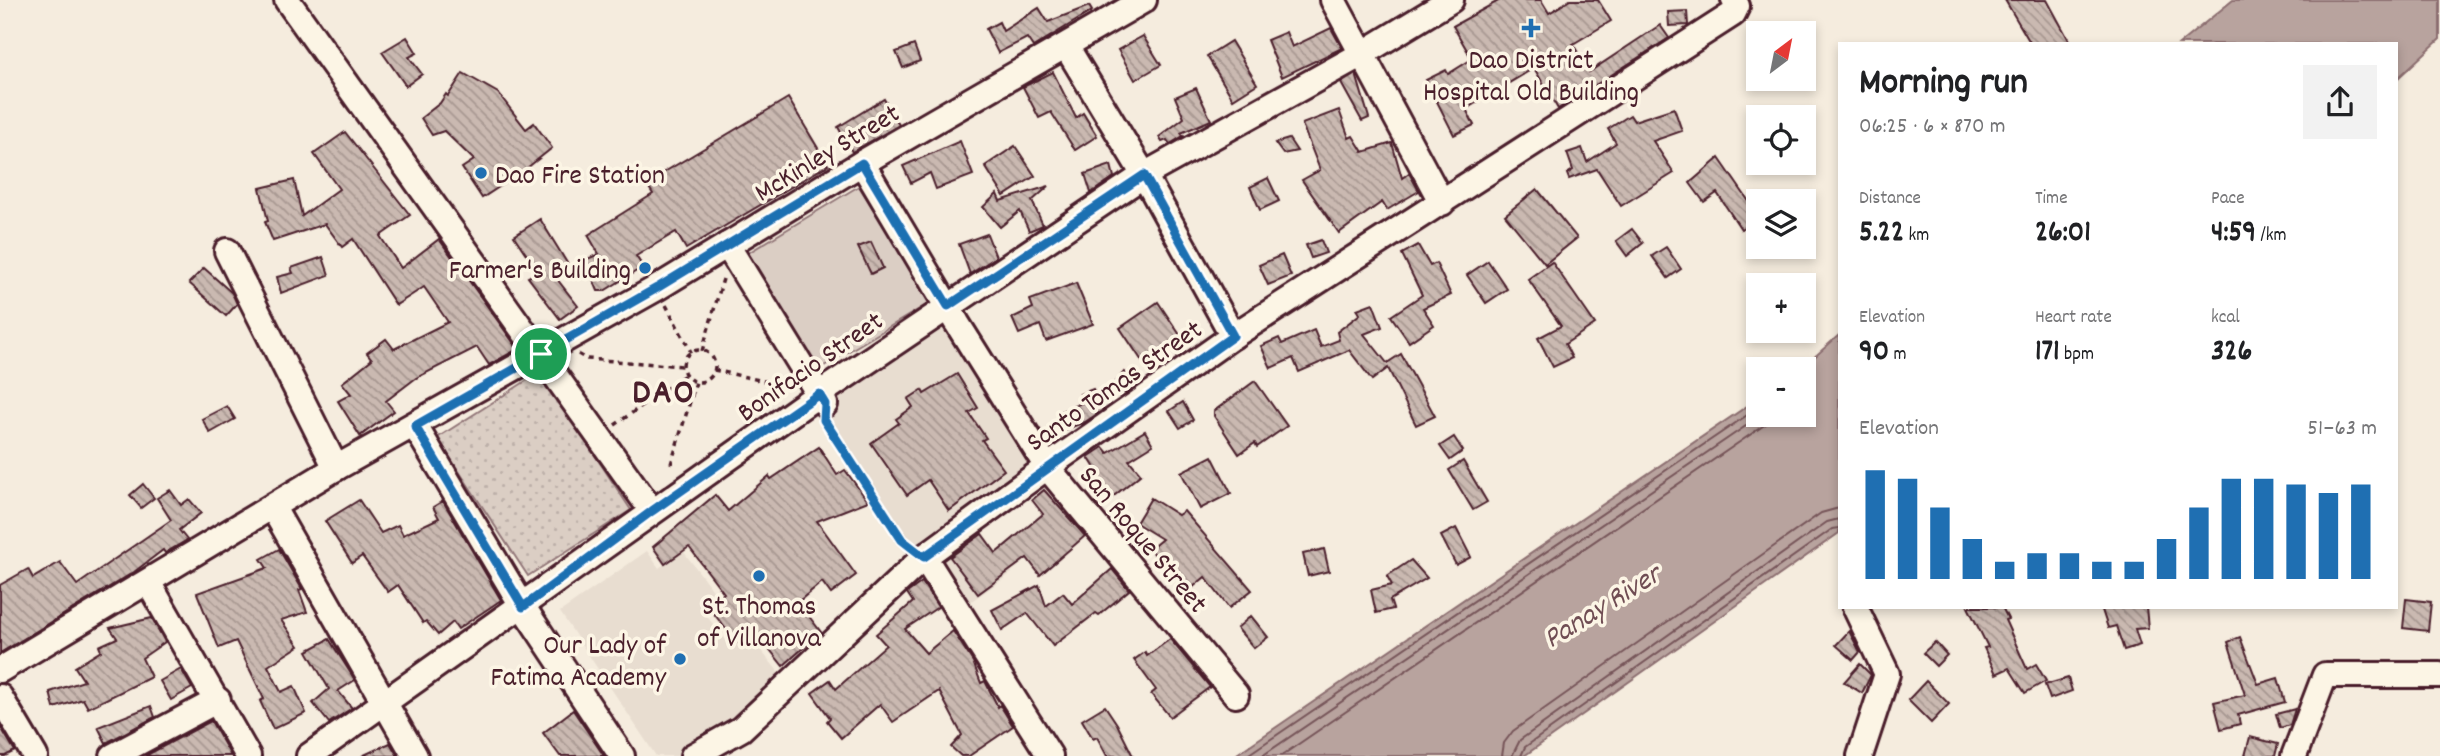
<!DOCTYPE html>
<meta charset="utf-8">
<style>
body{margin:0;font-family:Dekko,sans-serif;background:#f2f2f2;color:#202124;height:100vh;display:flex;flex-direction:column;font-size:26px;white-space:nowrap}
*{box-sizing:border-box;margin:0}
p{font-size:23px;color:#757577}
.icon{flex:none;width:38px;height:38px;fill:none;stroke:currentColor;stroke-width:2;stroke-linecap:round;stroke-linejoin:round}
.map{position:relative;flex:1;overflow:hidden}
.sheet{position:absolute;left:1838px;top:42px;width:560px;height:567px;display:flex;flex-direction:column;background:#fff;border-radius:0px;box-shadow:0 4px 10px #0003}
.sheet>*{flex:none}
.needle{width:46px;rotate:32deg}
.controls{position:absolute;left:1746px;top:21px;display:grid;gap:14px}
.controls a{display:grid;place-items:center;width:70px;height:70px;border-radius:0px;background:#fff;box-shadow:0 4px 10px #0003;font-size:35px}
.pin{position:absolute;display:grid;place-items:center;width:60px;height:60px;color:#fff;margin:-30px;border:4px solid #fff;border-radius:50%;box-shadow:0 2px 7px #0007}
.round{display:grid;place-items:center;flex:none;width:74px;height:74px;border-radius:0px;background:#f2f2f2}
.head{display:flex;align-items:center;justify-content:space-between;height:119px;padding:0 21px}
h1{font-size:38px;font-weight:700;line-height:52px}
.stats{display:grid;grid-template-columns:repeat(3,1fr);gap:10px;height:119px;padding:7px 21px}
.stats div{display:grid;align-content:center}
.stats b{font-size:30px;font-weight:700}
.stats small{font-size:19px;font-weight:400}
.stats p{font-size:19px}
.chart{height:196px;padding:14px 21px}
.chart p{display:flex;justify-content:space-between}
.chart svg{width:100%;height:126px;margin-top:7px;stroke:#1f6fb2;stroke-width:6}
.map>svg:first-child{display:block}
.built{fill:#e8ddd0}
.grass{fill:#dbcec4;stroke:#927678;stroke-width:2}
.park{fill:url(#park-dots);stroke:#927678;stroke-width:2}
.water{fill:#b8a39e;stroke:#8c6e70;stroke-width:2}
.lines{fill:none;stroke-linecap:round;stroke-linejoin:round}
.shore{stroke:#765459;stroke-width:2}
.building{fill:url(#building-back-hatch);stroke:#4a1f2b;stroke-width:2}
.minor-casing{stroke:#4a1f2b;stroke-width:30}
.path{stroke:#4a1f2b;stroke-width:3.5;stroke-dasharray:5 5;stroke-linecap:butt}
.minor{stroke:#fcf5e5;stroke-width:24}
.route-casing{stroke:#fff;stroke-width:14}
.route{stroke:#1f6fb2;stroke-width:9}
.poi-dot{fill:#1f6fb2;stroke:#fcf5e5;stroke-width:2.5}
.labels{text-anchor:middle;stroke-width:7;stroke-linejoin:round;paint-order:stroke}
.poi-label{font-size:28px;fill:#4a1f2b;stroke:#fcf5e5}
.street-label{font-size:28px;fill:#4a1f2b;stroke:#fcf5e5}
.water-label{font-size:30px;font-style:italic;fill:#704d53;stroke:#fcf5e5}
.district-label{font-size:35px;font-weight:bold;letter-spacing:2px;fill:#4a1f2b;stroke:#fcf5e5}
</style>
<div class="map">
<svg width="2440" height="756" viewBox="0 0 2440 756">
<defs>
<pattern id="park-dots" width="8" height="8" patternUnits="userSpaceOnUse" patternTransform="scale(1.75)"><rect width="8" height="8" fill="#dbcec4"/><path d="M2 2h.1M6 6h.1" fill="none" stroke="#bdb0a9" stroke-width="1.8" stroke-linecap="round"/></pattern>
<pattern id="building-back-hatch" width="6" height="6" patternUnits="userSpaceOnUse" patternTransform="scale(1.75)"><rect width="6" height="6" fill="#cab9b1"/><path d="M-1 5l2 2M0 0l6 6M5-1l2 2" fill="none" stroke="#a69690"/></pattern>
</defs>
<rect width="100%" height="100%" fill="#f5ecde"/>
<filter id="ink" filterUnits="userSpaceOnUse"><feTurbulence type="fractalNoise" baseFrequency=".0143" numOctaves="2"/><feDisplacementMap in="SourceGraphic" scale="14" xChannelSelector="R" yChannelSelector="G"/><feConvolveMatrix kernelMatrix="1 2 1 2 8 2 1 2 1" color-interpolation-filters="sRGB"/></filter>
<g filter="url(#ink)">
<g class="built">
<path d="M943 324 1037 462 910 555 814 410Z"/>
<path d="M981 530 1012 573 970 602 940 559Z"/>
<path d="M647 551 659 568 683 551 718 597 702 610 731 647 749 636 777 670 780 680 680 756H656L560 612Z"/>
</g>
<path class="grass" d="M859 186 931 302 819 369 748 253Z"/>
<path class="park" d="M540 372 631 510 528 576 437 438Z"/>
<g class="water">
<path d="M2233 0H2440V39L2396 80V44H2179Z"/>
<path d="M1839 335V533L1524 756H1234L1759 398V415H1804V369H1801Z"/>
</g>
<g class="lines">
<g class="shore">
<path d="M1246 756 1759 407"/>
<path d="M1262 756 1762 415"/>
<path d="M1281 756 1779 415"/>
<path d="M1502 756 1504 743 1513 731 1821 513 1839 508"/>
<path d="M1512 756 1520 740 1827 522 1839 519"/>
<path d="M1521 756 1525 747 1832 529 1839 528"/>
</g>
</g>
<g class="building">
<path d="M1500 0H1541L1549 13 1570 0H1598L1611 21 1573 44 1589 72 1660 25 1669 38 1558 109 1534 68 1466 109 1474 125 1454 135 1426 80 1446 70 1448 74 1472 59 1453 26Z"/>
<path d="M2005 0H2047L2071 44H2031Z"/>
<path d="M1089 6 1092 11 1033 47 1027 38 998 53 986 29 999 22 1003 31 1039 8 1048 22Z"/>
<path d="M1687 11 1688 25 1669 26 1668 12Z"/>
<path d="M1331 28 1342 48 1282 77 1267 40 1286 32 1292 47Z"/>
<path d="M1143 36 1161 65 1135 80 1118 50Z"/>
<path d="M407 37 417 53 409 57 422 74 406 86 382 52Z"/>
<path d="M1231 41 1257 84 1233 99 1207 56Z"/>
<path d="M914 45 920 61 903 68 896 52Z"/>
<path d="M1053 72 1076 118 1083 113 1097 136 1075 150 1051 112 1039 118 1023 87Z"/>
<path d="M463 73 498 93 526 129 534 123 552 148 522 172 482 198 462 168 474 160 444 131 432 135 421 118 440 103 446 94 448 96Z"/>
<path d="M1356 74 1369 118 1362 121 1341 83Z"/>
<path d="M1196 88 1211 120 1181 133 1183 136 1170 144 1167 140 1162 142 1159 137 1184 118 1175 97Z"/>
<path d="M788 98 828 165 686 249 676 232 636 256 643 267 604 291H598L585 260 599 254 588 235 653 194 646 183Z"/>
<path d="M884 99 899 125 852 152 838 127Z"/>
<path d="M1674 108 1682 131 1653 141 1674 173 1621 206 1597 169 1569 179 1567 174 1573 170 1567 153 1582 148 1587 162 1616 143 1608 129 1630 115 1634 121Z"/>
<path d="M1339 110 1349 138 1353 136 1363 152 1392 143 1402 178 1409 173 1419 191 1387 210 1382 202 1339 233 1302 180 1320 170 1302 124Z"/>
<path d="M345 132 410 215 380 236 401 268 439 239 518 349 489 365 477 347 416 378 386 401 394 411 360 436 338 401 351 394 342 383 372 359 367 353 386 339 394 349 448 322 424 287 396 305 353 239 342 247 325 224 273 241 265 222 268 221 260 188 294 180 302 216 339 189 314 154Z"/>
<path d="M1289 139 1297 151 1283 154 1275 143Z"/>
<path d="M960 141 973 175 936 189 930 173 911 183 903 166Z"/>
<path d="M1015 146 1035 176 1004 196 985 166Z"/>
<path d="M1719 158 1759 216 1741 229 1717 193 1704 202 1690 183Z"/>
<path d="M1111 165 1114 177 1091 193 1085 174Z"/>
<path d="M1268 178 1279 201 1260 210 1250 187Z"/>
<path d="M1049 186 1032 201 1043 225 1029 231 1020 211 1000 227 983 207 997 194 1000 201Z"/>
<path d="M1537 189 1577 238 1545 264 1505 215Z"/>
<path d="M540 219 572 271 557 279 578 306 560 319 528 277 538 272 514 236Z"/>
<path d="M1632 229 1643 243 1627 256 1616 241Z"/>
<path d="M987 234 996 257 970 274 959 244Z"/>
<path d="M1321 240 1326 253 1311 258 1306 245Z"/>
<path d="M871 242 883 268 871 274 858 247Z"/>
<path d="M1418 245 1430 266 1436 263 1451 295 1423 308 1434 325 1409 342 1391 316 1422 295 1402 254Z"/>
<path d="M1666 247 1681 269 1668 278 1652 256Z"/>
<path d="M1282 255 1291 276 1268 285 1259 265Z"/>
<path d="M323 257 329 275 281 293 277 277 293 273 291 268Z"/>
<path d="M1488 261 1507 289 1486 303 1467 275Z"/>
<path d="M1552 262 1595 324 1565 344 1572 358 1553 367 1538 338 1561 326 1528 279Z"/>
<path d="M204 268 232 293 237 304 226 316 189 283Z"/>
<path d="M1076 283 1093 324 1046 341 1040 325 1019 334 1012 318 1033 308 1030 300Z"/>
<path d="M1158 302 1182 338 1144 364 1120 328Z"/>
<path d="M1373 303 1382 327 1364 334 1387 363 1401 354 1435 416 1416 425 1388 368 1372 380 1349 350 1299 372 1293 358 1271 368 1261 346 1279 338 1282 344 1314 330 1321 347 1339 340 1337 332 1360 314 1357 309Z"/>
<path d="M1124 372 1135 382 1126 394 1114 384Z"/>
<path d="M957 374 978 408 969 413 986 438 982 440 1004 470 949 511 928 480 907 495 871 443 899 423 896 419 913 407 908 399 922 390 924 394Z"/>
<path d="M1255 381 1287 426 1257 447 1255 443 1239 454 1214 416V411Z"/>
<path d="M1093 389 1103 410 1085 422 1064 430 1057 413 1084 402 1080 394Z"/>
<path d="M1183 402 1193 420 1180 428 1169 411Z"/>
<path d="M227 406 235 419 210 433 202 419Z"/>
<path d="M1145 431 1153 445 1129 460 1141 474 1110 499 1091 476 1097 471 1088 457 1103 447 1108 453Z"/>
<path d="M1454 437 1463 451 1450 460 1440 446Z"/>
<path d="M819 447 837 475 845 470 868 501 817 521 856 575 831 594 822 582 798 602 821 632 783 666 755 631 737 643 707 605 724 593 689 547 665 564 653 547 715 495 728 511 769 476 771 479Z"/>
<path d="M1212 456 1231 493 1200 509 1181 472Z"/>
<path d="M1463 461 1487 502 1473 510 1449 470Z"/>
<path d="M143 484 154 498 141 508 130 495Z"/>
<path d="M170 490 181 505 189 499 201 513 179 530 187 540 165 553 163 550 134 572 0 653V585L28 569 33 578 60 562 77 585 171 520 157 498Z"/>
<path d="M1044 490 1085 536 1040 575 1027 558 978 594 950 557 982 534 996 553 1043 514 1032 500Z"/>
<path d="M1151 498 1178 515 1184 511 1252 590 1229 608 1205 577 1192 588 1169 560 1163 564 1150 549 1162 539 1136 523Z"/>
<path d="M359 500 381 533 398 525 403 535 439 518 433 507 443 501 501 600 458 629 453 622 438 635 426 621 423 623 398 585 388 592 362 556 352 563 325 521Z"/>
<path d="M1456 528 1471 557 1456 565 1441 536Z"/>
<path d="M279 549 302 589 299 590 307 612 281 620 299 646 268 666 281 692 294 686 306 713 273 729 260 701 264 699 236 641 219 648 197 593 267 568 261 559Z"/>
<path d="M1324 549 1329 571 1308 576 1303 554Z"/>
<path d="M1411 560 1427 578 1390 600 1393 609 1376 613 1371 590 1392 585 1387 576Z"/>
<path d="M1112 569 1129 590 1099 615 1096 613 1053 646 1027 613 1002 630 992 610 1039 585 1046 606 1063 593 1072 604Z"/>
<path d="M922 582 938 607 905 629 926 653 953 631 973 662 981 683 985 681 998 707 1000 705 1013 726 969 756H961L951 747 962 735 939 691 893 722 880 704 841 738 827 721 830 718 812 693 830 680 836 689 886 645 876 634 913 602 907 593Z"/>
<path d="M2406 599 2431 602 2428 631 2403 628Z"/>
<path d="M1968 607H2002L2008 619 2005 620 2027 669 2036 664 2046 681 2025 693 2009 668 1996 674 1984 648 1988 647Z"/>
<path d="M2101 607H2146L2148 628 2135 629 2140 645 2124 650 2116 626 2108 628Z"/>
<path d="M1251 616 1268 637 1254 648 1237 628Z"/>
<path d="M152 618 165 642 142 658 151 677 88 708 83 699 54 708 50 692 84 681 75 667 101 651 99 646 117 638 110 628Z"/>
<path d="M1849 631 1860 652 1853 660 1836 645Z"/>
<path d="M2240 637 2258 684 2278 678 2285 702 2238 715 2240 724 2221 729 2214 702 2245 695 2228 642Z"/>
<path d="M329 639 355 680 338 691 352 708 329 723 313 703 329 689 307 651Z"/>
<path d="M1170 639 1210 687 1170 717 1151 694 1156 690 1134 660 1145 652 1147 656Z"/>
<path d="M1935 642 1947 655 1936 666 1923 653Z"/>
<path d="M1860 664 1871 675 1862 693 1844 682Z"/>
<path d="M181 669 192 688 171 700 160 681Z"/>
<path d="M2068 678 2072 691 2050 699 2045 685Z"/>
<path d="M1926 681 1949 704 1931 723 1908 700Z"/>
<path d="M151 706 155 717 106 743 98 727Z"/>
<path d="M1105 706 1117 724 1133 756H1107L1097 737 1093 739 1082 720Z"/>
<path d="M2295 709 2290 725 2280 728 2276 714Z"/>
<path d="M573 710 604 756H560L543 733Z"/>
<path d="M211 721 231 756H145Z"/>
<path d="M0 726 15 751 5 756H0Z"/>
<path d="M2250 737 2278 744 2275 756H2245Z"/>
<path d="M390 743 398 756H362Z"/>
</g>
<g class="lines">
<g class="minor-casing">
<g id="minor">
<path d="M287 0 652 511"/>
<path d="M1333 0 1442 203"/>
<path d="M1066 46 1144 175 1233 336"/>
<path d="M862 163 957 323 1047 467 1236 695"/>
<path d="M727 245 825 404"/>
<path d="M227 251 336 468"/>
<path d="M415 426 523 607 622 756"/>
<path d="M273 508 415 756"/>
<path d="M924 557 1050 756"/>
<path d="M148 582 248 756"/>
<path d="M1855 607 1887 674 1860 756"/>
<path d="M0 670 336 468 657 288 862 163 1144 0"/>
<path d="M0 697 35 756"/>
<path d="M113 756 218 700"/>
<path d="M309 756 819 394 1144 175 1362 54 1451 0"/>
<path d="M693 756 741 729 924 557 1047 467 1233 336 1733 14 1737 6 1734 0"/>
<path d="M2294 756 2325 675H2440"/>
</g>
</g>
<g class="path">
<path d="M666 305 691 352"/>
<circle cx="699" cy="366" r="16"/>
<path d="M702 351 723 279"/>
<path d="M578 354 587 359 683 366"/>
<path d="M714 370 791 387"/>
<path d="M826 423 907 544"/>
<path d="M615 425 685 375"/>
<path d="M671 464 696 382"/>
</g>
<use href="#minor" class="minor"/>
</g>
</g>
<g class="lines" filter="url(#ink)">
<g class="route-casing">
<path id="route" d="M862 163 948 306 1144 175 1233 336 924 557 902 540 824 420 825 404 819 394 652 511 523 607 415 426 657 288Z"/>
</g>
<use href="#route" class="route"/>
</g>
<g class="poi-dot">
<path d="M1527.5 17.5h7v7h7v7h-7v7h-7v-7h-7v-7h7z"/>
<circle cx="481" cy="173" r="7"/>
<circle cx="645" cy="268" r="7"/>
<circle cx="759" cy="576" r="7"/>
<circle cx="680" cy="659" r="7"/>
</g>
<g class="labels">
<g class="poi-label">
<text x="1531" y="68">Dao District<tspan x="1531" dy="32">Hospital Old Building</tspan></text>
<text x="495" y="183" text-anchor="start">Dao Fire Station</text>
<text x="631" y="278" text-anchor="end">Farmer's Building</text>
<text x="759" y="614">St. Thomas<tspan x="759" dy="32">of Villanova</tspan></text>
<text x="666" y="653" text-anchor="end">Our Lady of<tspan x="666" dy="32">Fatima Academy</tspan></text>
</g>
<g class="street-label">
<text transform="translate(826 151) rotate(-31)" y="10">McKinley Street</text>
<text transform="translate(809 365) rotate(-35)" y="10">Bonifacio Street</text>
<text transform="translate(1113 384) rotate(-35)" y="10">Santo Tomas Street</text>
<text transform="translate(1145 538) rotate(50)" y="10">San Roque Street</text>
</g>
<g class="water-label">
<text transform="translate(1601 605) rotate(-32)" y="10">Panay River</text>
</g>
<g class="district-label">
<text x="664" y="402">DAO</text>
</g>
</g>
</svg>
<div class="controls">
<a><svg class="needle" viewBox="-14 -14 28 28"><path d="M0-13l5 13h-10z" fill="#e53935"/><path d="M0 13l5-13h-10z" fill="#757577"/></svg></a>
<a><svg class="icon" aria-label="locate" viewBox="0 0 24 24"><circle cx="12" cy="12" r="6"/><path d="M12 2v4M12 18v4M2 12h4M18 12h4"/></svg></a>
<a><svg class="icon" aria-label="layers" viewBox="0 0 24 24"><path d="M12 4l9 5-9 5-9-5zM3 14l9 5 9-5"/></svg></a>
<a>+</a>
<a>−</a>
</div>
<div class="pin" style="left:541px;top:354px;background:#1e9e55"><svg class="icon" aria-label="arrive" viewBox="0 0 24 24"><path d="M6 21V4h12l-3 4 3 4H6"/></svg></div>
<section class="sheet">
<div class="head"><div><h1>Morning run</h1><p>06:25 · 6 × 870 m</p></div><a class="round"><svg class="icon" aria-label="share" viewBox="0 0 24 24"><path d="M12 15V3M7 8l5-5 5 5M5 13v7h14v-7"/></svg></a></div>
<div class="stats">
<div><p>Distance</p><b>5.22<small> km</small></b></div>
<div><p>Time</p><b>26:01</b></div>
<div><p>Pace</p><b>4:59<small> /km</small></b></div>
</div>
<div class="stats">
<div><p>Elevation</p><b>90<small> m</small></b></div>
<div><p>Heart rate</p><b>171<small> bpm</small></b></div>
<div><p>kcal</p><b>326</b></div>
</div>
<div class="chart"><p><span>Elevation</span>51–63 m</p>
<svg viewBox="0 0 160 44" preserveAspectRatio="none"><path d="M5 44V6M15 44V9M25 44V19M35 44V30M45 44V38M55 44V35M65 44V35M75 44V38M85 44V38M95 44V30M105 44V19M115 44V9M125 44V9M135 44V11M145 44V14M155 44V11"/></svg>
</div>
</section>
</div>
